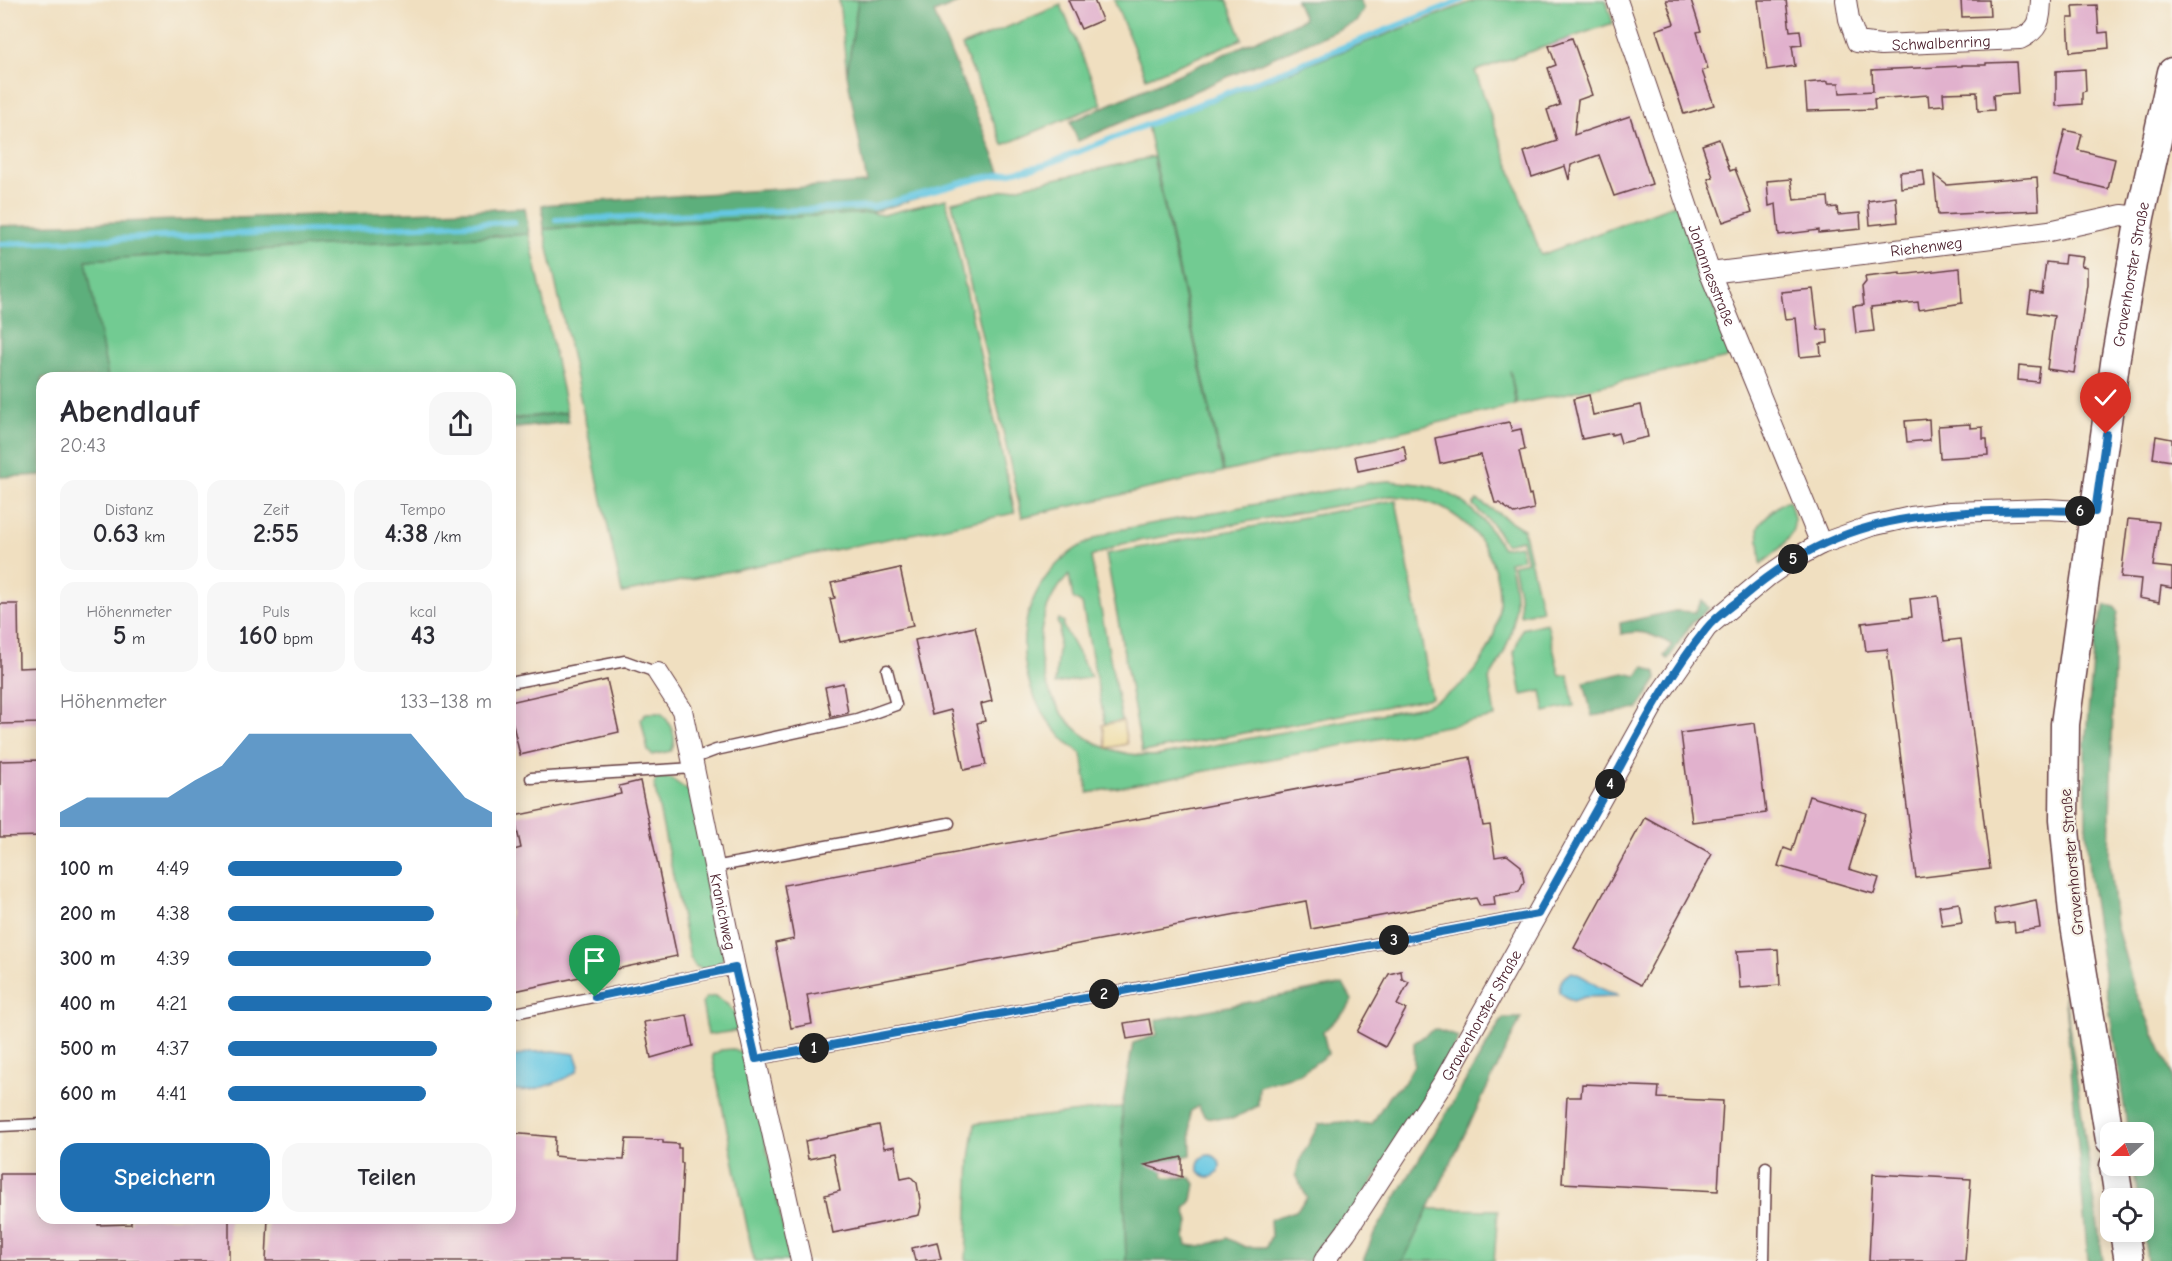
<!DOCTYPE html>
<html lang="de">
<meta charset="utf-8">
<style>
body{margin:0;font-family:"Comic Neue",sans-serif;background:#f7f7f7;color:#2b2b33;height:100vh;display:flex;flex-direction:column;font-size:22px;white-space:nowrap}
*{box-sizing:border-box;margin:0}
p{font-size:20px;color:#7c7c81}
.icon{flex:none;width:33px;height:33px;fill:none;stroke:currentColor;stroke-width:2;stroke-linecap:round;stroke-linejoin:round}
.map{position:relative;flex:1;overflow:hidden}
.drawer{position:absolute;left:36px;top:372px;width:480px;height:852px;display:flex;flex-direction:column;background:#fff;border-radius:18px;box-shadow:0 3px 15px #0003}
.drawer>*{flex:none}
.needle{width:39px;rotate:249deg}
.fabs{position:absolute;left:2100px;top:1122px;display:grid;gap:12px}
.fabs a{display:grid;place-items:center;width:54px;height:54px;border-radius:12px;background:#fff;box-shadow:0 3px 15px #0003;font-size:30px}
.pin{position:absolute;display:grid;place-items:center;width:51px;height:51px;color:#fff;margin:-62px -26px;border-radius:50% 50% 50% 0;rotate:-45deg;box-shadow:0 0 6px #0007}
.pin .icon{rotate:45deg}
.km{position:absolute;width:30px;height:30px;margin:-15px;border-radius:50%;background:#222;color:#fff;font-size:16px;line-height:30px;text-align:center}
.round{display:grid;place-items:center;flex:none;width:63px;height:63px;border-radius:18px;background:#f7f7f7}
.summary{display:flex;align-items:center;justify-content:space-between;height:102px;padding:0 24px}
h1{font-size:33px;font-weight:700;line-height:45px}
.figures{display:grid;grid-template-columns:repeat(3,1fr);gap:9px;height:102px;padding:6px 24px}
.figures div{display:grid;align-content:center;border-radius:15px;background:#f7f7f7;text-align:center}
.figures b{font-size:26px;font-weight:700}
.figures small{font-size:16px;font-weight:400}
.figures p{font-size:16px}
.chart{height:168px;padding:12px 24px}
.chart p{display:flex;justify-content:space-between}
.chart svg{width:100%;height:108px;margin-top:6px;fill:#1f6fb2;opacity:.7}
.action{display:flex;gap:12px;margin-top:auto;padding:12px 24px}
.action a{flex:1;height:69px;border-radius:18px;background:#1f6fb2;color:#fff;font-size:24px;font-weight:700;line-height:69px;text-align:center}
.action a+a{background:#f7f7f7;color:#2b2b33}
ul{padding:0 24px;list-style:none;font-size:20px}
li{display:grid;grid-template-columns:96px 72px 1fr;align-items:center;height:45px}
li i{height:15px;border-radius:8px;background:#1f6fb2}
.map>svg:first-child{display:block}
.green{fill:#72cb92;stroke:#5e755e;stroke-width:1.5;fill-rule:evenodd}
.forest{fill:#5daf7c;stroke:#546754;stroke-width:1.5}
.sand{fill:#eeda9e;stroke:#9c7c64;stroke-width:1.5}
.water{fill:#65c7e3;stroke:#587387;stroke-width:1.5}
.lines{fill:none;stroke-linecap:round;stroke-linejoin:round}
.stream{stroke:#65c7e3;stroke-width:6}
.building{fill:#e1b1cd}
.lane-casing{stroke:#633c41;stroke-width:13}
.street-casing{stroke:#633c41;stroke-width:22}
.secondary-casing{stroke:#633c41;stroke-width:31}
.lane{stroke:#fff;stroke-width:10}
.street{stroke:#fff;stroke-width:20}
.secondary{stroke:#fff;stroke-width:28}
.route-casing{stroke:#fff;stroke-width:12}
.route{stroke:#1f6fb2;stroke-width:8}
.labels{text-anchor:middle;stroke-width:4.5;stroke-linejoin:round;paint-order:stroke}
.street-label{font-size:16px;fill:#4a1f2b;stroke:#f7f3e8}
</style>
<div class="map">
<svg width="2172" height="1261" viewBox="0 0 2172 1261">
<rect width="100%" height="100%" fill="#f7f3e8"/>
<filter id="ink" filterUnits="userSpaceOnUse"><feTurbulence type="fractalNoise" baseFrequency=".0167" numOctaves="2"/><feDisplacementMap in="SourceGraphic" scale="12" xChannelSelector="R" yChannelSelector="G"/><feConvolveMatrix kernelMatrix="1 2 1 2 8 2 1 2 1" color-interpolation-filters="sRGB"/></filter>
<filter id="wash" filterUnits="userSpaceOnUse"><feTurbulence type="fractalNoise" baseFrequency=".008" numOctaves="4" result="noise"/><feDisplacementMap in="SourceGraphic" scale="24" xChannelSelector="R" yChannelSelector="G"/><feGaussianBlur stdDeviation="1.35" result="paint"/><feColorMatrix in="noise" values="0 0 0 0 0 0 0 0 0 0 0 0 0 0 0 0 0 1.4 0 .05"/><feComposite in="paint" operator="in"/></filter>
<g filter="url(#wash)">
<rect width="100%" height="100%" fill="#f0dfc0"/>
<g class="green">
<path d="M839 0H858L847 74Z"/>
<path d="M1114 0H1227L1242 39 1146 78Z"/>
<path d="M1476 0H1606L1613 23 1475 71 1541 255 1676 204 1732 357 1517 404 1510 370 1516 405 1224 472 1147 125 1174 116Z"/>
<path d="M1061 5 1102 104 1003 145 962 46Z"/>
<path d="M1153 157 1223 472 1022 517 952 202Z"/>
<path d="M946 199 1015 513 622 593 544 229 871 213 883 215Z"/>
<path d="M529 234 567 412 510 419V378H108L85 260 121 257V254L282 248Z"/>
<path d="M1390 481C1407 483 1425 483 1441 490 1466 500 1490 525 1502 548L1520 545 1523 559 1509 562C1522 606 1514 642 1489 679L1495 717 1088 793 1082 754C1015 708 1001 612 1065 557 1078 545 1096 538 1113 531L1375 482ZM1391 496C1406 497 1421 499 1436 505 1528 546 1516 674 1423 706L1156 756C1137 756 1120 754 1102 746 1038 717 1018 626 1069 575L1073 598 1082 604 1105 724 1122 721 1091 557 1122 544Z"/>
<path d="M1396 500 1432 698 1142 752 1106 554Z"/>
<path d="M1477 500 1523 529 1542 610 1520 615 1519 593 1513 565 1527 562 1522 540 1505 544 1494 526 1473 505Z"/>
<path d="M1789 500C1791 506 1793 513 1794 519 1796 538 1774 554 1761 564L1758 528C1764 517 1778 504 1789 500Z"/>
<path d="M1059 619 1064 622 1063 626 1091 677 1055 684 1060 627 1057 622Z"/>
<path d="M1547 623 1560 676 1568 675 1574 706 1545 712 1541 691 1522 695 1514 653 1522 629Z"/>
<path d="M646 713H661C671 723 679 738 671 751L652 755 648 751 641 719Z"/>
<path d="M657 777 670 778 694 795 725 952 721 963 702 969 695 966 690 957 654 784Z"/>
<path d="M715 996C729 1004 736 1011 739 1027L735 1031 708 1035 702 1003 706 998Z"/>
<path d="M732 1049 741 1052 744 1058 758 1106 790 1261H754L713 1061 712 1055 721 1050Z"/>
<path d="M1122 1107 1126 1261H966L970 1159 975 1124Z"/>
<path d="M1428 1209 1498 1210 1494 1261H1403Z"/>
</g>
<g class="forest">
<path d="M858 0H964L934 13 1000 171 871 213 544 229 542 205 867 183 847 74Z"/>
<path d="M1296 0H1360L1364 9 1356 22 1078 141 1070 122 1304 19Z"/>
<path d="M525 208 529 234 86 260 108 378H42V475L0 477V226Z"/>
<path d="M567 412 569 422 510 429V420Z"/>
<path d="M1702 601 1709 608 1691 624 1668 659 1664 656 1673 645C1653 635 1644 629 1621 634L1620 623 1675 611 1695 612Z"/>
<path d="M2106 605 2115 607 2118 612 2115 631 2109 857 2116 925 2134 988 2172 1075V1261H2147L2143 1232 2144 1198H2138L2133 1166H2144V1132H2128L2089 873 2086 825 2085 745 2096 631Z"/>
<path d="M1644 666 1656 672 1657 679 1638 709 1592 716 1584 682 1624 673 1637 676Z"/>
<path d="M1343 984 1352 1000 1348 1008 1323 1032 1328 1054 1300 1074 1259 1086 1258 1106 1232 1119 1205 1117 1198 1106 1190 1112 1191 1155 1161 1162 1164 1177 1191 1178 1195 1184 1192 1200 1185 1209 1189 1222 1185 1237 1187 1245 1201 1247 1227 1238 1245 1247H1266L1271 1236 1270 1219 1296 1211 1307 1198 1296 1175 1299 1162 1319 1124 1342 1122 1372 1124 1389 1096 1404 1083 1414 1065V1043L1434 1029 1459 1037 1440 1079 1352 1214 1312 1261H1126L1122 1107 1133 1043 1157 1035 1156 1020Z"/>
<path d="M2064 990 2103 1261H2088Z"/>
<path d="M1503 1018H1521L1403 1261H1363L1373 1236Z"/>
</g>
<path class="sand" d="M1123 721 1127 744 1107 748 1102 725Z"/>
<g class="water">
<path d="M1572 972C1590 977 1596 990 1617 994L1619 996 1584 997 1573 1001 1560 993C1558 983 1563 976 1572 972Z"/>
<path d="M554 1051 575 1054 579 1066 577 1071C562 1082 529 1095 511 1089L510 1064 513 1057 530 1052Z"/>
<circle cx="1209" cy="1166" r="11"/>
</g>
<g class="lines">
<g class="stream">
<path d="M556 220 874 207 977 179 1045 165 1462 0"/>
<path d="M0 244 514 222"/>
</g>
</g>
<g id="blocks">
<g class="building">
<path d="M1068 0H1094L1102 20 1081 29Z"/>
<path d="M1666 0H1691L1701 31 1697 32 1708 69 1702 71 1714 105 1684 114 1656 30 1674 24Z"/>
<path d="M1758 0H1786L1790 31 1800 30 1802 45 1792 46 1795 66 1767 70Z"/>
<path d="M1961 0H1989L1990 16 1962 17Z"/>
<path d="M2097 5 2099 33 2108 32 2109 48 2070 52 2068 18H2074L2073 6Z"/>
<path d="M1572 38 1592 95 1578 100 1574 135 1630 116 1652 184 1614 196 1599 155 1571 165 1569 180 1565 166 1532 177 1524 152 1557 141 1547 110 1560 105 1548 68 1556 65 1549 46Z"/>
<path d="M2016 62 2018 93 1993 95 1994 110 1978 111 1977 92 1943 93 1944 105 1929 106 1928 95 1874 99 1875 109 1807 111 1805 83 1828 81V83H1839L1840 93 1873 91 1872 70 1962 66V65H1986V63Z"/>
<path d="M2085 69 2086 91 2082 92V104L2056 106V71Z"/>
<path d="M2065 130 2082 134 2078 150 2115 159 2108 189 2054 176Z"/>
<path d="M1719 139 1730 171 1735 169 1752 212 1723 222 1708 179 1713 177 1702 145Z"/>
<path d="M1923 170 1925 185 1901 188 1900 172Z"/>
<path d="M1934 175 1947 185 2037 177 2039 210 1938 215Z"/>
<path d="M1791 179 1794 200 1828 197 1829 208 1837 207 1838 215 1860 213 1861 229 1819 233V230L1779 235 1776 204 1769 206 1767 181Z"/>
<path d="M1896 197 1898 222 1870 225 1868 201Z"/>
<path d="M2065 255 2083 257 2081 266 2087 267V284L2074 373 2047 369 2054 316 2028 312 2031 292 2042 294 2046 262 2064 264Z"/>
<path d="M1960 268 1962 303 1919 310 1918 302 1871 307 1874 331 1856 333 1853 306 1864 305 1862 287 1866 282 1865 277 1900 273V275Z"/>
<path d="M1813 289 1818 330 1827 329 1828 343 1820 344 1821 355 1800 357 1796 318 1785 319 1781 292Z"/>
<path d="M2019 365 2040 367 2038 382 2018 380Z"/>
<path d="M1589 395 1593 415 1641 405 1648 437 1621 443 1618 433 1612 435V433L1582 439 1573 399Z"/>
<path d="M1929 419 1930 440 1907 442 1905 421Z"/>
<path d="M1509 422 1512 431 1521 429 1525 450 1519 451 1529 495 1531 494 1534 509 1515 514 1499 503H1495L1481 455 1440 464 1435 438Z"/>
<path d="M1970 424V428L1983 427V439H1987L1988 455 1940 458 1938 426Z"/>
<path d="M2156 436 2172 439V461L2153 458Z"/>
<path d="M1404 446 1407 461 1358 471 1355 456Z"/>
<path d="M2128 519 2159 522 2153 566 2172 568V588L2161 586 2159 602 2139 598 2141 579 2121 577Z"/>
<path d="M900 568 913 626 840 642 830 599 835 598 831 583Z"/>
<path d="M1938 596 1944 641 1961 639 1990 869 1916 878 1887 649 1866 651 1862 623 1912 617 1910 599Z"/>
<path d="M0 604H18L19 668 42 667V723L0 724Z"/>
<path d="M975 627 992 701 981 704 985 721 977 723 986 765 964 770 951 710 932 715 915 640Z"/>
<path d="M607 680 619 732 520 755 510 712V702Z"/>
<path d="M843 683 848 713 831 717 825 687Z"/>
<path d="M1755 723 1766 813 1692 822 1681 733Z"/>
<path d="M1470 757 1483 826 1490 825 1495 857 1507 855 1521 866 1524 882 1519 892 1494 896 1495 905 1480 906 1476 898 1311 929 1306 901 807 995 812 1024 791 1028 775 943 794 939 784 885Z"/>
<path d="M42 760V836L0 837V761Z"/>
<path d="M640 781 677 956 510 992V851L521 848 514 816 621 794 619 786Z"/>
<path d="M1809 796 1866 813 1849 869 1879 878 1874 894 1778 866 1784 848 1792 851Z"/>
<path d="M1645 817 1712 854 1641 985 1574 948Z"/>
<path d="M2036 900 2040 928 2015 932 2014 922 1996 924 1994 909Z"/>
<path d="M1959 903 1962 923 1942 926 1939 906Z"/>
<path d="M1778 949 1780 985 1740 988 1737 951Z"/>
<path d="M1401 971 1402 979 1409 982 1397 1005 1406 1009 1385 1047 1357 1032 1389 974Z"/>
<path d="M687 1015 693 1046 651 1058 644 1022Z"/>
<path d="M1149 1019 1152 1035 1127 1039 1124 1023Z"/>
<path d="M1582 1084 1659 1087 1658 1098 1723 1101 1718 1191 1562 1183 1567 1097H1581Z"/>
<path d="M879 1125 884 1148 895 1146 901 1179 911 1177 917 1183 921 1207 919 1215 833 1233 825 1195 840 1191 833 1154 808 1159 805 1141Z"/>
<path d="M510 1133 555 1137 554 1156 574 1158 624 1160 626 1139 663 1140V1143L678 1144V1148H681V1163H683L678 1261H266L268 1218H510Z"/>
<path d="M1182 1157V1177L1145 1165Z"/>
<path d="M0 1174H42V1218H98V1225L131 1224V1218H229V1261H0Z"/>
<path d="M1873 1174 1971 1179 1965 1261H1869Z"/>
<path d="M937 1242 941 1259 915 1261 912 1248Z"/>
</g>
</g>
</g>
<g filter="url(#ink)">
<use href="#blocks" fill-opacity="0" stroke="#633c41" stroke-width="1.5"/>
<g class="lines">
<g class="lane-casing">
<g id="lane">
<path d="M510 683 625 661 658 673"/>
<path d="M692 759 716 750 857 719 896 705 887 670"/>
<path d="M531 778 694 768"/>
<path d="M714 867 949 823"/>
<path d="M510 1014 735 968"/>
<path d="M756 1059 1537 914"/>
<path d="M0 1126 42 1124"/>
<path d="M1764 1261 1766 1167"/>
</g>
</g>
<g class="street-casing">
<g id="street">
<path id="s1" d="M1617 0 1710 273 1821 544"/>
<path id="s2" d="M1846 0 1849 19 1857 42 1881 45 2020 39C2040 29 2040 21 2041 0"/>
<path id="s3" d="M1710 273 2049 231 2122 215 2140 217"/>
<path id="s4" d="M658 673 682 710 735 968 801 1261"/>
<path id="s5" d="M1324 1261 1346 1232 1443 1083 1658 697 1707 627 1768 576 1791 560 1821 544 1871 526 1911 517 1950 512 2047 509 2095 512"/>
</g>
</g>
<g class="secondary-casing">
<g id="secondary">
<path id="s6" d="M2110 1140 2073 913 2064 819 2065 724 2116 356 2140 217 2172 72"/>
<path d="M2114 1166 2119 1198"/>
<path d="M2124 1232 2129 1261"/>
</g>
</g>
<use href="#lane" class="lane"/>
<use href="#street" class="street"/>
<use href="#secondary" class="secondary"/>
</g>
</g>
<g class="lines" filter="url(#ink)">
<g class="route-casing">
<path id="route" d="M595 997 735 968 756 1059 1538 914C1565 865 1592 816 1620 767 1646 719 1672 671 1706 629 1716 616 1732 606 1744 596 1821 530 1892 514 1991 511 2026 510 2060 509 2095 512L2106 434"/>
</g>
<use href="#route" class="route"/>
</g>
<g class="labels">
<g class="street-label">
<text dy="6" stroke="none"><textPath href="#s2" startOffset="128">Schwalbenring</textPath></text>
<text dy="6" stroke="none"><textPath href="#s3" startOffset="218">Riehenweg</textPath></text>
<text dy="6" stroke="none"><textPath href="#s6" startOffset="874">Gravenhorster Straße</textPath></text>
<text dy="6" stroke="none"><textPath href="#s1" startOffset="291">Johannesstraße</textPath></text>
<text transform="translate(2071 862) rotate(-95)" y="6">Gravenhorster Straße</text>
<text dy="6" stroke="none"><textPath href="#s4" startOffset="250">Kranichweg</textPath></text>
<text dy="6" stroke="none"><textPath href="#s5" startOffset="292">Gravenhorster Straße</textPath></text>
</g>
</g>
</svg>
<div class="fabs">
<a><svg class="needle" viewBox="-14 -14 28 28"><path d="M0-13l5 13h-10z" fill="#e53935"/><path d="M0 13l5-13h-10z" fill="#7c7c81"/></svg></a>
<a><svg class="icon" aria-label="locate" viewBox="0 0 24 24"><circle cx="12" cy="12" r="6"/><path d="M12 2v4M12 18v4M2 12h4M18 12h4"/></svg></a>
</div>
<div class="pin" style="left:595px;top:997px;background:#1e9e55"><svg class="icon" aria-label="arrive" viewBox="0 0 24 24"><path d="M6 21V4h12l-3 4 3 4H6"/></svg></div>
<div class="pin" style="left:2106px;top:434px;background:#d93025"><svg class="icon" aria-label="check" viewBox="0 0 24 24"><path d="M5 12l5 5 9-10"/></svg></div>
<b class="km" style="left:814px;top:1048px">1</b>
<b class="km" style="left:1104px;top:994px">2</b>
<b class="km" style="left:1394px;top:940px">3</b>
<b class="km" style="left:1610px;top:784px">4</b>
<b class="km" style="left:1793px;top:559px">5</b>
<b class="km" style="left:2080px;top:511px">6</b>
<section class="drawer">
<div class="summary"><div><h1>Abendlauf</h1><p>20:43</p></div><a class="round"><svg class="icon" aria-label="share" viewBox="0 0 24 24"><path d="M12 15V3M7 8l5-5 5 5M5 13v7h14v-7"/></svg></a></div>
<div class="figures">
<div><p>Distanz</p><b>0.63<small> km</small></b></div>
<div><p>Zeit</p><b>2:55</b></div>
<div><p>Tempo</p><b>4:38<small> /km</small></b></div>
</div>
<div class="figures">
<div><p>Höhenmeter</p><b>5<small> m</small></b></div>
<div><p>Puls</p><b>160<small> bpm</small></b></div>
<div><p>kcal</p><b>43</b></div>
</div>
<div class="chart"><p><span>Höhenmeter</span>133–138 m</p>
<svg viewBox="0 0 160 44" preserveAspectRatio="none"><path d="M0 44V38L10 32L20 32L30 32L40 32L50 25L60 19L70 6L80 6L90 6L100 6L110 6L120 6L130 6L140 19L150 32L160 38V44z"/></svg>
</div>
<ul>
<li><b>100 m</b>4:49<i style="width:66%"></i></li>
<li><b>200 m</b>4:38<i style="width:78%"></i></li>
<li><b>300 m</b>4:39<i style="width:77%"></i></li>
<li><b>400 m</b>4:21<i style="width:100%"></i></li>
<li><b>500 m</b>4:37<i style="width:79%"></i></li>
<li><b>600 m</b>4:41<i style="width:75%"></i></li>
</ul>
<div class="action"><a>Speichern</a><a>Teilen</a></div>
</section>
</div>
